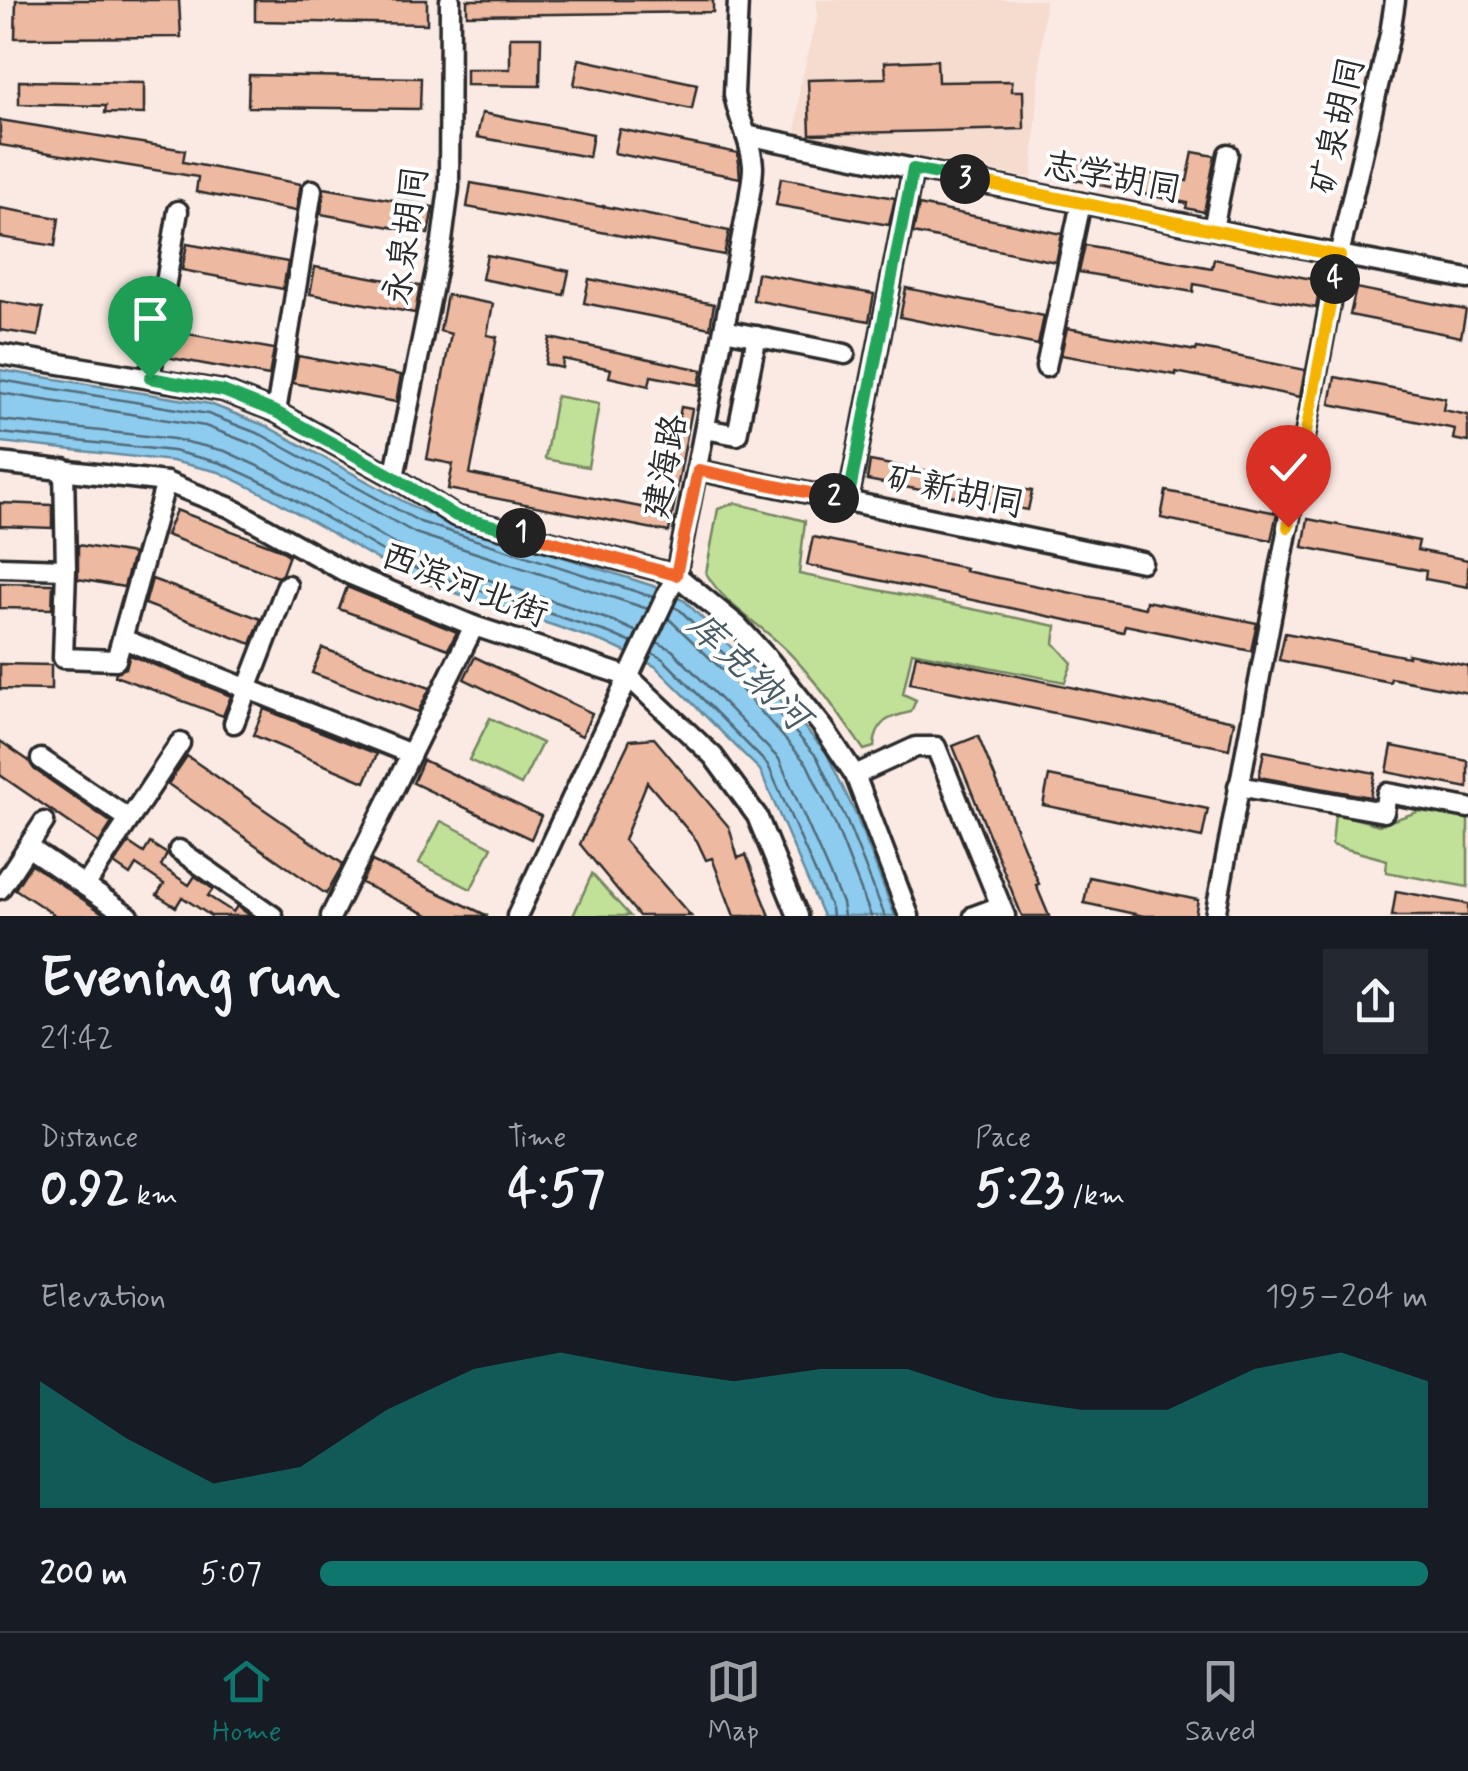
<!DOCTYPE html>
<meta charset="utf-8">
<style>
body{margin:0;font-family:Mynerve,"LXGW WenKai TC",sans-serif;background:#242831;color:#f1f3f6;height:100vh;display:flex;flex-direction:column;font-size:38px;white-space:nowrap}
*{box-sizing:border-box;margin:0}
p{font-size:32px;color:#9ea1a6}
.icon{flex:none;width:55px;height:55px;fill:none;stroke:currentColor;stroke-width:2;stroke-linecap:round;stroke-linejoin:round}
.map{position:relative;height:916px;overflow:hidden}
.details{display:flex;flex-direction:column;background:#171b24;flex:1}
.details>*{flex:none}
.pin{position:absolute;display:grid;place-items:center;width:85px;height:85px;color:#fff;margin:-102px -42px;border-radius:50% 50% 50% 0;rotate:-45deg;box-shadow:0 0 10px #0007}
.pin .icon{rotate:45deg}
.km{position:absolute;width:50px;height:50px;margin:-25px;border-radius:50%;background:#222;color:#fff;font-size:28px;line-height:50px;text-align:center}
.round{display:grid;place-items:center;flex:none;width:105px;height:105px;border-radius:0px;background:#242831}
.overview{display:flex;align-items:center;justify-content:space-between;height:170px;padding:0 40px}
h1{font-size:55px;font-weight:800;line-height:75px}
.metrics{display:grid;grid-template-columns:repeat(3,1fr);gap:15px;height:170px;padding:10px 40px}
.metrics div{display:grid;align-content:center}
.metrics b{font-size:50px;font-weight:800}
.metrics small{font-size:28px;font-weight:400}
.metrics p{font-size:28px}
.chart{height:280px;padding:20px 40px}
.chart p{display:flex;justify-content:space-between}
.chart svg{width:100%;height:180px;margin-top:10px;fill:#0f766e;opacity:.7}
ul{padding:0 40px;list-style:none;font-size:32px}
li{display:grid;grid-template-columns:160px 120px 1fr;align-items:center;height:75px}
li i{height:25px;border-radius:12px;background:#0f766e}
.tab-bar{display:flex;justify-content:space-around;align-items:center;height:140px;border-top:2px solid #363941;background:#171b24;font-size:28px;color:#9ea1a6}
.tab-bar a{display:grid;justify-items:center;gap:5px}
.tab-bar .current{color:#0f766e}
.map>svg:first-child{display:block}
.built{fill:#f6dbcf}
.green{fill:#c1e199;stroke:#768662;stroke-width:2.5}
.water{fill:#8dccee;stroke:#668ca0;stroke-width:2.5}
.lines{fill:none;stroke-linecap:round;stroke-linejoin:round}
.shore{stroke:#526b79;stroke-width:2.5}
.building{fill:#eeb9a1;stroke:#2b2b2b;stroke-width:2.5}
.minor-casing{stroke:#2b2b2b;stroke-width:25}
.minor{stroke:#fff;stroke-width:18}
.split-1-casing{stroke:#fff;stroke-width:20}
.split-2-casing{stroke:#fff;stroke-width:20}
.split-3-casing{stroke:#fff;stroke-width:20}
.split-4-casing{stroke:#fff;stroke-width:20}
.split-5-casing{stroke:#fff;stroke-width:20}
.split-1{stroke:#22a559;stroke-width:12}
.split-2{stroke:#f0652b;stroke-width:12}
.split-3{stroke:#22a559;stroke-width:12}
.split-4{stroke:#f5b400;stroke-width:12}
.split-5{stroke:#f5b400;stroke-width:12}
.labels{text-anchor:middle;stroke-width:8;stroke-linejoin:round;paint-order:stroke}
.street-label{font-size:35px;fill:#2b2b2b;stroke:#fff}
.water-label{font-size:38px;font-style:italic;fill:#485b66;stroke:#fff}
</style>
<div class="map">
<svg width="1468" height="916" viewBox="0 0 1468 916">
<rect width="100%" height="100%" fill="#faeae3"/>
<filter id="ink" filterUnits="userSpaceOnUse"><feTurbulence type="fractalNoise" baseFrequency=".01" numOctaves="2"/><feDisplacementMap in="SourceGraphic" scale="20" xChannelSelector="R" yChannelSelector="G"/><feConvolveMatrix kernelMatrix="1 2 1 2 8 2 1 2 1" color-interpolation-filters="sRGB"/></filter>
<g filter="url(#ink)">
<path class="built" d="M817 0H1045L1032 178 796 133 800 86 817 19Z"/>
<g class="green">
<path d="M556 396 599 404 588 467 545 459Z"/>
<path d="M735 503 805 521 799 574 1056 626 1054 643 1072 663 1065 682 912 652 903 694 916 700 911 712C888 717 876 721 874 747L864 750C839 715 812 673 780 644 755 621 723 603 706 573L718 509Z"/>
<path d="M490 718 542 743 521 785 469 760Z"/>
<path d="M1420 811 1468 818V887L1386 872 1387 860 1332 845 1335 813 1379 825Z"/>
<path d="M441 821 492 847 471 889 419 863Z"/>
<path d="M592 874 630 916H573Z"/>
</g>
<path class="water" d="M0 370 210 404 266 426 423 512 653 586 685 601 749 665 826 752 856 815 895 916H823L760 770 655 666 606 643 417 580 394 569 266 495 219 472 172 461 0 442Z"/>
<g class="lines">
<g class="shore">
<path d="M0 380 208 414 262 435 420 522 653 597"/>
<path d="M0 393 205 426 257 446 415 533 648 609"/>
<path d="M0 420 174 439 225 451 277 475 404 549 426 559 613 621 637 632"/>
<path d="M0 433 173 451 221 463 271 486 398 560 421 571 609 633 632 643"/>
<path d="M674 607 680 610 742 672 817 757 846 819 885 916"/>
<path d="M668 618 733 680 807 764 835 824 871 916"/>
<path d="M657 642 672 650 779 759 842 903 844 916"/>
<path d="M652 653 663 659 768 765 831 908 832 916"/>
</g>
</g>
<g class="building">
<path d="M16 0H179L181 37 15 38Z"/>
<path d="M255 0H427V24L255 21Z"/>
<path d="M467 0H713V12L467 15Z"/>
<path d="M510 37H541L540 86 466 85V69H510Z"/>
<path d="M579 59 697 84 692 109 574 85Z"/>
<path d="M937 60 938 82 1012 81V91H1023L1024 129 810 134 808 80 886 78 885 62Z"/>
<path d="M249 75 421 78 420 109 248 107Z"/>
<path d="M19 81 144 83V114L105 113 106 106 19 104Z"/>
<path d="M482 113 593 134 589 157 477 137Z"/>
<path d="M0 120 185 150 183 162 301 184 296 211 196 192 198 177 0 145Z"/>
<path d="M619 129 738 153 740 178 614 153Z"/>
<path d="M1193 152 1215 156 1204 212 1186 208 1187 203 1071 179 1075 159 1187 181Z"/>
<path d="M781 178 895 198 889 225 776 205Z"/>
<path d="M471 183 603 207V206L729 231 724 255 467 207Z"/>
<path d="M324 188 433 207 428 234 321 214Z"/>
<path d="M919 205 1062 234 1056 262 913 233Z"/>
<path d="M0 208 59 218 55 246 0 237Z"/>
<path d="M187 244 288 262 283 289 182 270Z"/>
<path d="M1085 245 1212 268 1214 259 1321 281 1316 308 1194 284 1193 292 1079 272Z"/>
<path d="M487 255 569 271 564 295 482 279Z"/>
<path d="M315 267 420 286 415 313 310 294Z"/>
<path d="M757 273 874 294 869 321 753 300Z"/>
<path d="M589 279 714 304 710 328 584 303Z"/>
<path d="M906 288 1044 316 1038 345 900 317Z"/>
<path d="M1356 288 1466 310 1461 337 1350 315Z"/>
<path d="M447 295 493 304 487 335 497 337 470 474 661 511 681 407 692 409 669 532 448 489 453 464 427 459 451 334 440 331Z"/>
<path d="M0 301 43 308 38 336 0 330Z"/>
<path d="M1067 328 1196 351 1197 348 1305 370 1300 397 1176 372V375L1061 355Z"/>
<path d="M171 331 274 349 269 376 166 357Z"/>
<path d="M550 338 702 370 699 385 651 376 649 386 609 377 611 369 563 359 562 368 545 364Z"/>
<path d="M298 356 401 375 396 402 293 383Z"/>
<path d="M1335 377 1445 398 1443 410 1468 415V442L1453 439 1455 429 1330 404Z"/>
<path d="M870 461 1032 491 1028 510 867 480Z"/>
<path d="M1166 491 1277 513 1271 540 1161 518Z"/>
<path d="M0 503 52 505V528L0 526Z"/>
<path d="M176 510 277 548 289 555 282 574 278 577 166 535Z"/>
<path d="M1308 519 1419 541 1417 550 1468 560V587L1425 579 1426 571 1303 547Z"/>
<path d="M813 537 966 568 965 571 1145 608 1146 601 1257 623 1251 651 1125 625 1123 632 807 565Z"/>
<path d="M78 545 133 554 124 587 78 579Z"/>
<path d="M152 579 261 619 251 644 145 604Z"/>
<path d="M0 583 53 584 52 609 0 608Z"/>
<path d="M347 587 457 632 448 649 339 609Z"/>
<path d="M1285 633 1408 657V654L1468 666V693L1391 678 1390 682 1279 660Z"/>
<path d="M322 648 430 688 418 712 312 673Z"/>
<path d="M130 655 231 696 223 716 115 676 116 672 126 668Z"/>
<path d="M916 655 1234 721 1229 749 910 683Z"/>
<path d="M475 657 592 713 582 736 464 679Z"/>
<path d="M0 664 51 665V690L0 689Z"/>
<path d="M264 709 377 754 365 782 253 735Z"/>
<path d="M978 736 1039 884 1036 885 1049 916H1022L953 746Z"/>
<path d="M654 738 729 827 738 858 746 855 770 916H734L712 858 706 860 697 841 647 782 624 840 691 916H639L580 844 630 740Z"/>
<path d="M0 741 29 761 34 769 112 823 99 843 0 775Z"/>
<path d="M1392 746 1468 761V788L1387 772Z"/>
<path d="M1264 751 1375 773 1370 797 1259 777Z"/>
<path d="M187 756 343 864 326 894 168 784Z"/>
<path d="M423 760 541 816 531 839 413 783Z"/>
<path d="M1049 776 1208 809 1202 838 1043 805Z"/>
<path d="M129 843 144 853 150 843 167 854 161 866 189 885 195 876 213 889 208 896 233 912 237 906 251 916H211L182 897 176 907 157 895 164 884 136 865 130 875 114 864Z"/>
<path d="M372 861 488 916H430L361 883Z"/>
<path d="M31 864 78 896 107 916H56L15 889Z"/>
<path d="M1089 877 1198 900 1195 916H1144L1084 903Z"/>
<path d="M1396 891 1468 904V916H1392Z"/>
</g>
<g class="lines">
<g class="minor-casing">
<g id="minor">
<path d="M746 135 1339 255 1468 279"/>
<path d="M1213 229 1228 154"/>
<path d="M724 330 845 354"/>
<path d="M0 354 223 391 276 412 394 477 455 516 676 575 738 626 771 662 823 727 855 775 909 916"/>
<path d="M1046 367 1081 203"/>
<path d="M150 378 178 211"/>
<path d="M276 412 312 190"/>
<path d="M705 429 737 435 757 336"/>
<path d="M0 463 166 482 231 508 349 574 474 626 629 677 713 756 757 816 798 916"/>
<path d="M64 469 66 569 63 658 116 660 166 482"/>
<path d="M697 470 1142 562"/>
<path d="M394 477 442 241 449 188 450 0"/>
<path d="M848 501 913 169"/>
<path d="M0 567 66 569"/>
<path d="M123 639 411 754"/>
<path d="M234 723 287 585"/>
<path d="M41 759 129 819"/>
<path d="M855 775 916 747H936L1005 916"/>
<path d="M1238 786 1384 812 1387 793 1468 808"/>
<path d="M28 847 129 916"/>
<path d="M179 850 273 916"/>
<path d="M85 886 180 743"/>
<path d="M0 889 44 822"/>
<path d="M331 916 474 626"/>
<path d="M517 916 676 575 749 200C750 190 753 178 753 167 752 142 738 119 734 94L738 0"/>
<path d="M974 916 1001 906"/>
<path d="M1215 916 1339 255 1390 34 1395 0"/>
</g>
</g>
<use href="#minor" class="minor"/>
</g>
</g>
<g class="lines" filter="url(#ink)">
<g class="split-1-casing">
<path id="split-1" d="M150 378 223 391 276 412 394 477 456 516 521 533"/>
</g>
<g class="split-2-casing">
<path id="split-2" d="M521 533 676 575 698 470 834 498"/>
</g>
<g class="split-3-casing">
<path id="split-3" d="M834 498 848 501 913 169 965 179"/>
</g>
<g class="split-4-casing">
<path id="split-4" d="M965 179 1340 256 1335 279"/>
</g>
<g class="split-5-casing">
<path id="split-5" d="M1288 527 1335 279"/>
</g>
<use href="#split-1" class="split-1"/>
<use href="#split-2" class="split-2"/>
<use href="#split-3" class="split-3"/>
<use href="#split-4" class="split-4"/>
<use href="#split-5" class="split-5"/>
</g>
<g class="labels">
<g class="street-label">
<text transform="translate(1336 125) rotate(-77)" y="12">矿泉胡同</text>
<text transform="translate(1113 176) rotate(11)" y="12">志学胡同</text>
<text transform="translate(405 235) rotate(-82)" y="12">永泉胡同</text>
<text transform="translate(664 466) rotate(-79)" y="12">建海路</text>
<text transform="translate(956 490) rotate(12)" y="12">矿新胡同</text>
<text transform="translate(465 584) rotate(21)" y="12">西滨河北街</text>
</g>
<g class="water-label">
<text transform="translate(750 670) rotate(44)" y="13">库克纳河</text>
</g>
</g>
</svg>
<div class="pin" style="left:150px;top:378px;background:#1e9e55"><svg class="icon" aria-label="arrive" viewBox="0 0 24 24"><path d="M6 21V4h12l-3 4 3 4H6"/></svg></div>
<div class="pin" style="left:1288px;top:527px;background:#d93025"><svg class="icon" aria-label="check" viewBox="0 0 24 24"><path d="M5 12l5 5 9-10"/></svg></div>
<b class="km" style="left:521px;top:533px">1</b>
<b class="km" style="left:834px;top:498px">2</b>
<b class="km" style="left:965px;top:179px">3</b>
<b class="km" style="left:1335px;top:279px">4</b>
</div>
<section class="details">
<div class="overview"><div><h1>Evening run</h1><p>21:42</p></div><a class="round"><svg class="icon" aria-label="share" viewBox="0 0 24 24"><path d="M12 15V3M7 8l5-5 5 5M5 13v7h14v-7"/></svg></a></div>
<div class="metrics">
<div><p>Distance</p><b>0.92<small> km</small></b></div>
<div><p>Time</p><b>4:57</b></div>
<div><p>Pace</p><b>5:23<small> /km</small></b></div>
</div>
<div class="chart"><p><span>Elevation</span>195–204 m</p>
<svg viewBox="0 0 160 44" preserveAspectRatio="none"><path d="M0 44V13L10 27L20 38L30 34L40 20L50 10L60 6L70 10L80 13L90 10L100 10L110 17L120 20L130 20L140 10L150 6L160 13V44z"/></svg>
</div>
<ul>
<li><b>200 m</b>5:07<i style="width:100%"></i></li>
</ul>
</section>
<nav class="tab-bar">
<a class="current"><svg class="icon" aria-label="home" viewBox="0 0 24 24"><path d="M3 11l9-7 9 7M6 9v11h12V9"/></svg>Home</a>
<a><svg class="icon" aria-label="map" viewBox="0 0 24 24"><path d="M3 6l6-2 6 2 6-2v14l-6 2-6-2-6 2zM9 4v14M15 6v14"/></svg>Map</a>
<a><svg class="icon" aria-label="saved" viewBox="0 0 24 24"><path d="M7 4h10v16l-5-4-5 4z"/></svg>Saved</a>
</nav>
